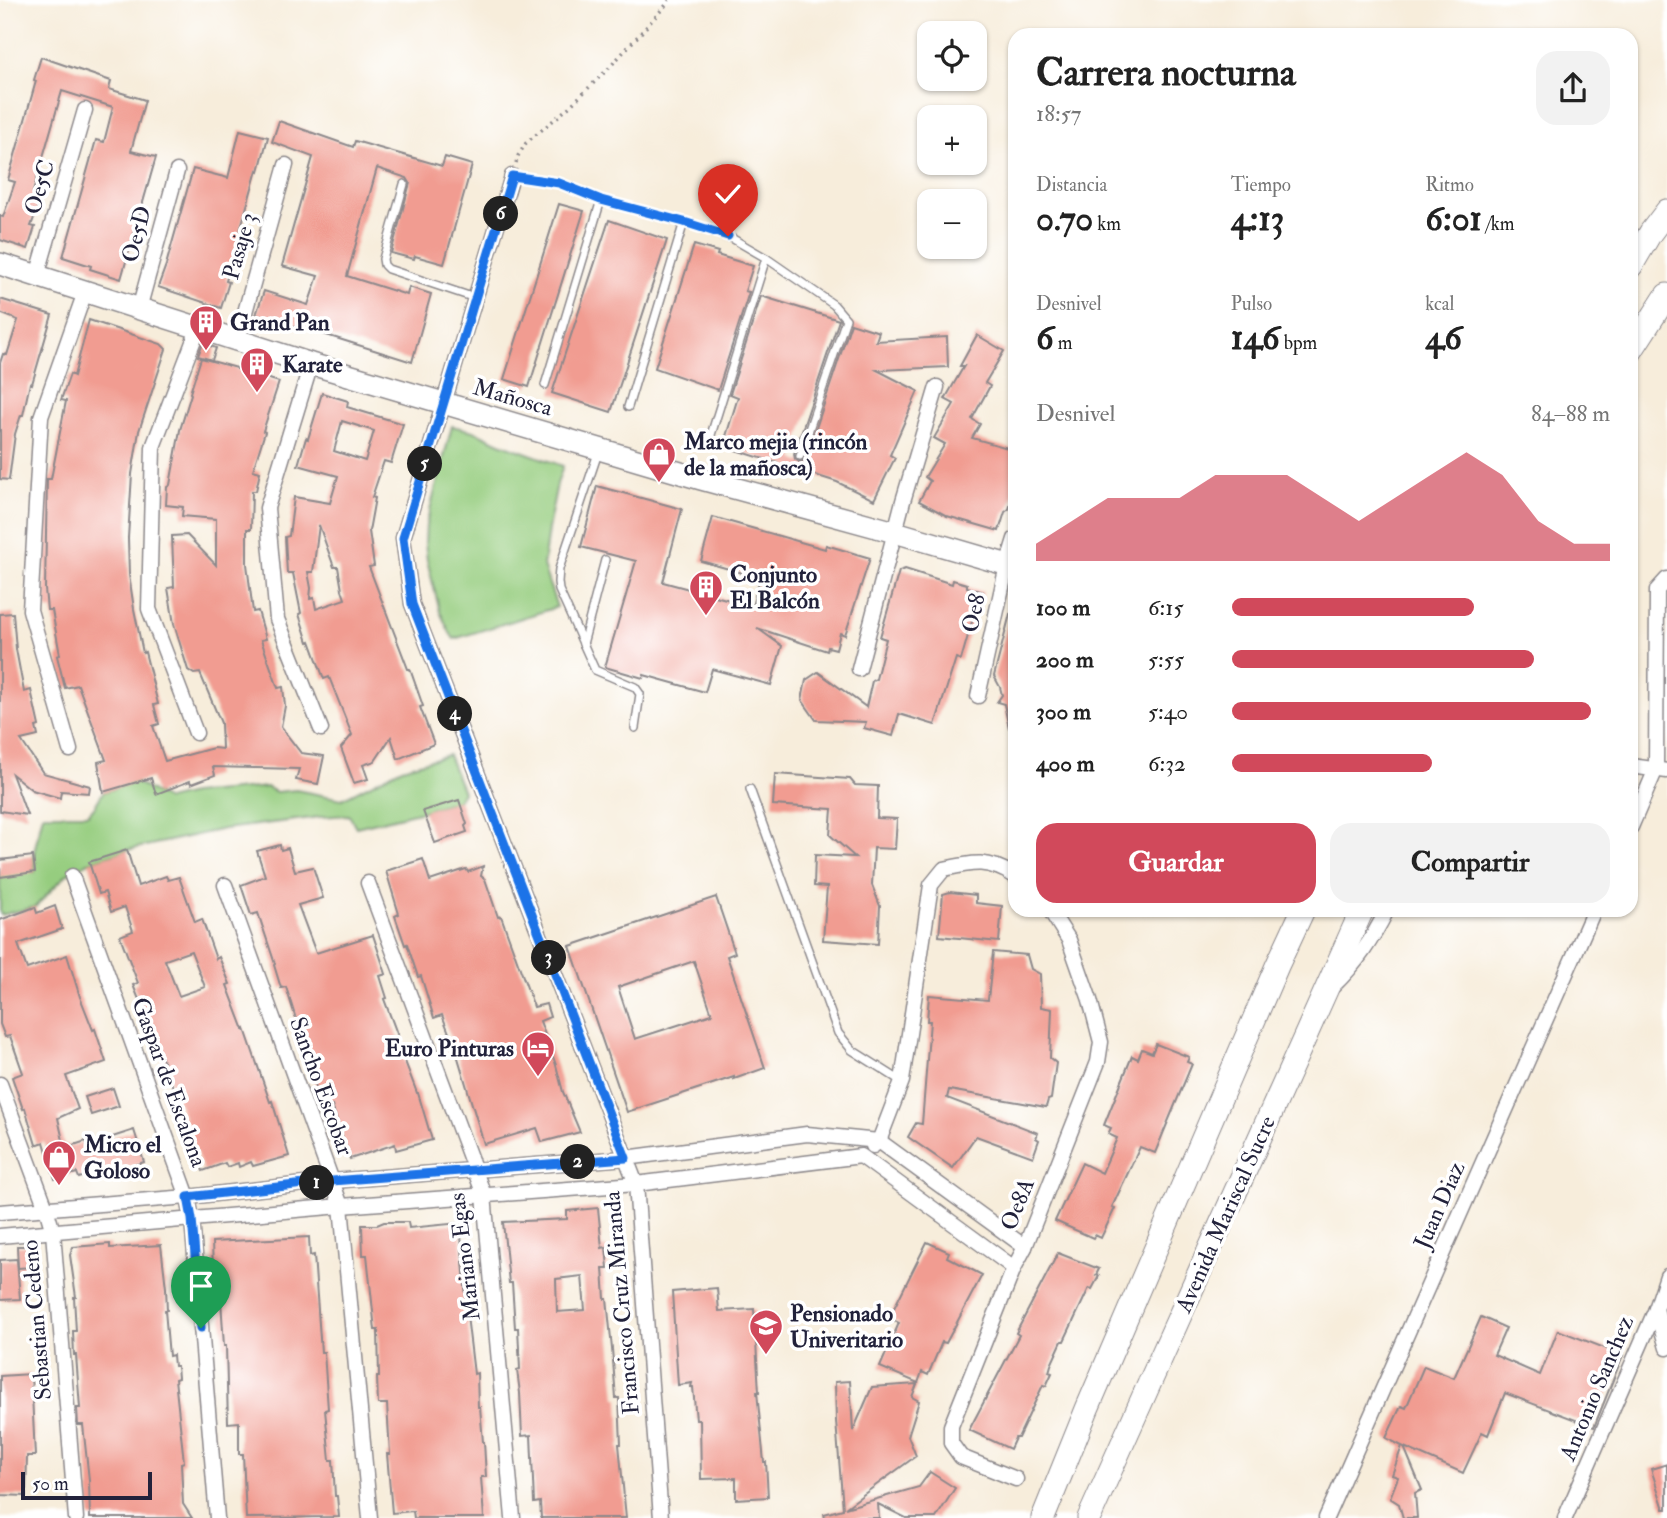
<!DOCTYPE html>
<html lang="es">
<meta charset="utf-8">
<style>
body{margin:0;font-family:"IM FELL Double Pica",serif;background:#f2f2f2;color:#222;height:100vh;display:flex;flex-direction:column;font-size:26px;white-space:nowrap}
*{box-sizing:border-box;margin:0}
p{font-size:23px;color:#767676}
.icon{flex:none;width:38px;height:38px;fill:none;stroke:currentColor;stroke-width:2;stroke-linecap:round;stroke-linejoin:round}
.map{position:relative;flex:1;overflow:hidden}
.side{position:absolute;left:1008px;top:28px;width:630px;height:889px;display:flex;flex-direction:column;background:#fff;border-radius:21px;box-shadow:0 2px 5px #0004}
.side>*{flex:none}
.controls{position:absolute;left:917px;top:21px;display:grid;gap:14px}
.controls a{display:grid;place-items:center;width:70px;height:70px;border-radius:14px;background:#fff;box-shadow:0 2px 5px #0004;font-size:35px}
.scale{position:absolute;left:21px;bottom:18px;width:131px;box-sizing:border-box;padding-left:7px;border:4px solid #22223b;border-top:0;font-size:19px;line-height:24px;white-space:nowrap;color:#22223b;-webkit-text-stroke:5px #fff;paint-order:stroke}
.pin{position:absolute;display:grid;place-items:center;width:60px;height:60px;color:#fff;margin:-72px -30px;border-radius:50% 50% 50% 0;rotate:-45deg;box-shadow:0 0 7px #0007}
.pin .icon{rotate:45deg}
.km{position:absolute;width:35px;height:35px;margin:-18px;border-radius:50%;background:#222;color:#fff;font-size:19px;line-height:35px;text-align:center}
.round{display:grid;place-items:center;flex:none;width:74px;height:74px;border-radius:21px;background:#f2f2f2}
.headline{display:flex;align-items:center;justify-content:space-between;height:119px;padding:0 28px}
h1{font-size:38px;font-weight:700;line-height:52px}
.figures{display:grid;grid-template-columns:repeat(3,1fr);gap:10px;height:119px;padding:7px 28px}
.figures div{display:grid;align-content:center}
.figures b{font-size:35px;font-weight:700}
.figures small{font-size:19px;font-weight:400}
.figures p{font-size:19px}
.chart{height:196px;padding:14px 28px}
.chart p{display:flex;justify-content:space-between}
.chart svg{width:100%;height:126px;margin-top:7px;fill:#d1495b;opacity:.7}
.action{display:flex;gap:14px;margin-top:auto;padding:14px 28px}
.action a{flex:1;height:80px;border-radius:21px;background:#d1495b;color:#fff;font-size:28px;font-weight:700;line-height:80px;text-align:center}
.action a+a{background:#f2f2f2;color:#222}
ul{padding:0 28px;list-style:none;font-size:23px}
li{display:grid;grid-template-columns:112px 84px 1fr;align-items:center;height:52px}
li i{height:18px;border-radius:9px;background:#d1495b}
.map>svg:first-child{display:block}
.green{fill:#96cd7f;stroke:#5c785d;stroke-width:2}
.building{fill:#f19c91;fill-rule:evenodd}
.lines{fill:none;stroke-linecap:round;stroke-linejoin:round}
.lane-casing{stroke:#8c888b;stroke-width:10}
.street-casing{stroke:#8c888b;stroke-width:17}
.secondary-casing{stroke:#8c888b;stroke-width:24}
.primary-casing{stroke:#8c888b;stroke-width:25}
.path{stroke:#8c888b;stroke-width:3.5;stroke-dasharray:2 5;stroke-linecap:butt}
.lane{stroke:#fff;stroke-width:7}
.street{stroke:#fff;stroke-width:14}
.secondary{stroke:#fff;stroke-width:21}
.primary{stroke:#fff;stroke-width:23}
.route-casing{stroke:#fff;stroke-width:14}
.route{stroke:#1a73e8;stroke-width:9}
.labels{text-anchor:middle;stroke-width:7;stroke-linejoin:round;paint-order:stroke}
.street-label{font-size:23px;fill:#22223b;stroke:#fff}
.poi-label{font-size:23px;font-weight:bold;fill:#22223b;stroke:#fff;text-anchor:start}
</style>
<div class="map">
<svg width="1667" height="1518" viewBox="0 0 1667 1518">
<rect width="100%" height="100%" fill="#fff"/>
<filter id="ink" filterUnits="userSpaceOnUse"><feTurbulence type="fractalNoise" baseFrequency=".0143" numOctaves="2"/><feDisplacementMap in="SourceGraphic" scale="14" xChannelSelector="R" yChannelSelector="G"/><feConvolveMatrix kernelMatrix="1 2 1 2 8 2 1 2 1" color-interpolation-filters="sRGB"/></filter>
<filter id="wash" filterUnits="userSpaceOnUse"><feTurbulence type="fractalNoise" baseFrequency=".00686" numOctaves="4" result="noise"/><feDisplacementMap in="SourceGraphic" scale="28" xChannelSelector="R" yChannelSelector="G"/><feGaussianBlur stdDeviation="1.57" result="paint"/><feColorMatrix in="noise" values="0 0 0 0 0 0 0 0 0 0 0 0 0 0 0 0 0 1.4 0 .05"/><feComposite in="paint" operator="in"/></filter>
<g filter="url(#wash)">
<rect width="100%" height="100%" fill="#f7eddb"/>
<g class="green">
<path d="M452 426 474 431 500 443 563 466 557 484 548 529 543 566 557 607 454 639 450 633 440 612 427 560 425 543 426 525Z"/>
<path d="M448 755 463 792 458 800 423 811 356 827 349 815 320 817 224 829 127 850 89 862 66 875 35 907 1 915 0 912V869L35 872 33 856 43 814H88L95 806 103 792 135 782 167 800 192 794 267 787 276 792 296 790 342 799 402 768Z"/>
</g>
<g id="blocks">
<g class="building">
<path d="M41 57 111 81 109 89 145 100 131 151 156 157 121 279 90 269 91 266 63 257 96 140 104 142 113 107 62 91 33 192 42 196 31 226 35 227 28 249 0 240V216L3 217 15 182 8 180 36 81 34 80Z"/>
<path d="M279 121 353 147 355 141 442 166 445 157 472 165 444 264 415 256 414 259 391 253 410 183 407 178 377 168 347 276 407 295 409 287 431 294 412 362 301 327 300 329 256 315 264 291 308 305 318 276 282 266 313 157 272 142Z"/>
<path d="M240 130 268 137 259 171 257 170 233 256 226 281 229 282 221 308 158 287 166 265 193 169 228 178Z"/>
<path d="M559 204 584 211 529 387 504 379Z"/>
<path d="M609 220 667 240 611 412 552 393Z"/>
<path d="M694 245 718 252 717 255 753 266 745 291 749 292 718 390 655 368Z"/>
<path d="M761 296 839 320 794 454 795 459 799 462 803 461 806 458 851 323 879 332 876 341 947 337 948 367 877 370 918 391 890 455 895 458 874 500 837 482 723 446 738 397 730 394Z"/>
<path d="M0 299 52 315 32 384 30 383 23 415H21L15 434 9 480 0 479V363L3 354 7 355 18 320 0 313Z"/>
<path d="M89 320 161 344 166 349 139 431 132 474 128 538 129 575 134 609 143 653 145 652 158 704 154 705 159 724 153 726 165 761 213 748 222 749 221 723 200 673 194 674 188 670 174 624 168 588 174 587 172 536 187 535 216 565V519L182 516 183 507 166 505 167 487 170 485 180 430 191 394 190 393 201 358 237 368V369L279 382 263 431 265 432 253 470 260 472 256 491H252L251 529H247V564L253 612 258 611 266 639 261 640 278 688 283 687 285 706 281 727 301 753 324 756 318 784 296 780 299 769 213 767 215 775 191 784 190 781 156 794 151 778 103 792 98 762 106 760 78 685 65 688 57 656 60 655 52 610H47L45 589 47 479H51L66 401 61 400 70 374 74 376Z"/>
<path d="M977 335 1004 351 985 383 990 386 972 419 980 424 972 438 1015 450V491L1009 509 1005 512 999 531 947 516 919 501 930 481 925 477 945 444 934 438 954 404 945 399 964 366H960Z"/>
<path d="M205 344 216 348 212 360 198 356 202 345Z"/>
<path d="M322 393 348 401 347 407 403 424 391 463 384 461 372 497 375 498 369 531 374 566 369 567 408 669H410L423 706 420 707 434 744 398 759 391 737 375 761 363 765 368 779 354 783 341 748 352 735 329 677 324 679 310 641 308 642 299 614 301 613 293 573H287L285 537 289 536 294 497 330 503 338 476 298 465 306 438 308 439ZM342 421 374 431 365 461 334 451ZM319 525 334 567H338L342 590 345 599 316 609 314 598 310 599 311 588 308 572H313Z"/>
<path d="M597 486 682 509 663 582 752 606 760 578 701 561 713 517 825 549 826 545 870 558 845 635 840 633 836 649 828 647 827 651 757 628 782 646 771 685 712 669 705 692 644 675 643 678 605 667 636 561 581 547Z"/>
<path d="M905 569 952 584 953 580 967 584V587L983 592 975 618H973L961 660 956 658 935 725 899 714 893 736 864 728 866 722 816 720 802 700 806 680 818 672 866 707 872 681 876 679 886 639 880 637 899 571Z"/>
<path d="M13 613 16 649 24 692 31 690 39 726 36 727 38 736 21 740 43 773 90 786 89 793 61 791 60 798 32 790 12 774 27 815 0 811V614Z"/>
<path d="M1010 614 1015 615V728H1009L1004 704 997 702 1002 695 1000 687 994 676Z"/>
<path d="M775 774 850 779 855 785 878 786 877 818 897 819 895 849 874 848 872 885 880 906 878 944 823 940 827 887 814 886 815 855 855 857 830 835 832 809 773 805Z"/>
<path d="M459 800 467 824 465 826 467 832 435 843 423 811Z"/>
<path d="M280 845 281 850 288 848 295 871 313 867 323 898 298 905 316 953 373 935 386 974 380 976 387 998 384 999 399 1039 397 1040 417 1093H418L432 1140 396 1150 395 1144 350 1159 332 1106 324 1109 313 1079 316 1078 300 1028 299 1029 286 987 281 988 274 965 275 964 258 913 251 915 241 885 265 876 257 851Z"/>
<path d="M127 850 138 886 166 876 168 880 179 877 195 922 202 919 216 959 219 957 230 984 227 985 244 1030 245 1029 270 1102 272 1101 289 1156 253 1166 251 1162 239 1167 238 1163 227 1167 225 1163 203 1171 176 1095 156 1043H154L148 1021 133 985 138 983 120 936 133 931 125 907 111 912 105 892 99 894 89 862ZM191 951 205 987 179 996 165 960Z"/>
<path d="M33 856 35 872 0 877V860Z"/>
<path d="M423 859 430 881 466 869 468 872 483 866 481 876 485 879 498 917 501 916 534 1007 546 1004 550 1017 540 1021 556 1065 563 1092 580 1132 542 1142 537 1128 484 1144 456 1051 442 1015 434 1018 421 976 418 977 407 944 405 945 395 916 399 914 386 871Z"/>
<path d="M950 892 976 895V903L1002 906 999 942 939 936 943 894Z"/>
<path d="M716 897 735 953 727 956 765 1068 734 1079V1077L627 1112 570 946ZM694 961 712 1014 635 1039 618 987Z"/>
<path d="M55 906 62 929 18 944 27 969 67 955 80 997 93 1030 95 1029 106 1062 66 1076 78 1109 58 1118 64 1145 67 1144 68 1147 86 1141 88 1145 134 1130 144 1162 99 1176 98 1172 79 1178 77 1173 55 1179 44 1142 36 1145 25 1108 23 1109 12 1077 23 1073 10 1036 5 1037 0 1024V920L35 907 37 913Z"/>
<path d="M993 952 1027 955 1031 969 1040 974 1041 1007 1052 1009 1050 1058 1056 1063 1051 1099 1048 1100 1046 1107 949 1090 947 1098 1038 1133 1036 1138 1039 1140 1033 1157 976 1136 953 1168 908 1137 916 1123 922 1124 930 1021H927L929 995 988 1000Z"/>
<path d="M1156 1044 1189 1057 1187 1062 1192 1064 1155 1153 1140 1147 1112 1207 1115 1208 1101 1238 1095 1235 1093 1238 1055 1221 1082 1163 1102 1173 1117 1138 1108 1134 1111 1128 1104 1125 1132 1056 1138 1059 1142 1049 1152 1053Z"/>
<path d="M113 1088 119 1106 91 1115 85 1097Z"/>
<path d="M598 1208 602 1248 606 1247 608 1268H603L605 1299H607L612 1349 616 1398H619L621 1444H619L626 1518H541L540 1502 534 1503 531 1435 522 1436 520 1393 517 1370 520 1369 518 1328H515L512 1283H509L503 1222 567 1219V1211ZM582 1276 585 1310 557 1312 556 1279Z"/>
<path d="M384 1222H408L409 1228 460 1223 468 1324 474 1374 477 1373 478 1407H480L483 1442H484L486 1477H481L484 1518H414L413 1511 392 1513 387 1454H390L387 1404H378L377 1377H379L378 1330H375L367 1255H363L362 1225H377Z"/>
<path d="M309 1237 310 1256 314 1255 321 1352H324L328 1409 325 1410 330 1460H333L335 1496H337L339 1517 246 1518 243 1454H239V1422L228 1423 226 1346H224L219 1269H213L212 1242Z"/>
<path d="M927 1242 949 1252 947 1257 982 1275 946 1343 942 1342 928 1375 922 1372 918 1383 880 1367 899 1323 889 1318Z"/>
<path d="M110 1244V1248L161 1245 166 1288 167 1310H165L169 1356 173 1355 174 1366H177L178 1378 175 1379 184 1462 181 1463 183 1504 192 1518H90L89 1480 83 1425H78L77 1408H80L76 1355H74L73 1331H76L74 1297H76L70 1255 73 1247Z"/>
<path d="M17 1246H30L32 1251 33 1267 18 1268Z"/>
<path d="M1058 1253 1099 1269 1096 1275 1099 1276 1092 1289 1089 1288 1064 1341H1062L1051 1365 1049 1372 1052 1373 1046 1386 1043 1385 1018 1438H1015L1010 1449 969 1430 1019 1335 1016 1333Z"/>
<path d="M17 1259 20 1299 0 1300V1260Z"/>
<path d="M717 1288 719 1311 754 1309 759 1392H757L764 1462H766L768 1497 736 1499V1478L701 1479 700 1420H696L693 1387H691L692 1383 678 1385 672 1292Z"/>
<path d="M1481 1317 1506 1328 1494 1355 1540 1375 1558 1330 1623 1355 1594 1427 1505 1393 1488 1435 1482 1432 1463 1473 1404 1447 1422 1490 1415 1493 1417 1518H1403L1399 1504 1390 1498 1398 1477 1392 1475 1402 1446 1386 1438 1401 1406 1406 1408 1424 1366 1454 1378Z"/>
<path d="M31 1374 35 1456H27L26 1496 0 1495V1376Z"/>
<path d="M850 1381 853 1431 872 1387 917 1384 912 1397 919 1401 908 1436 916 1456 845 1508 919 1487 930 1472 955 1488 936 1518H906L878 1504 879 1518H825L824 1514 843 1509 836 1421 835 1382Z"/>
<path d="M1667 1464V1509H1664L1651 1469Z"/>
</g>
</g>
</g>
<g filter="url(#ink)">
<use href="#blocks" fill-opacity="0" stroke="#8c888b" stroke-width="2"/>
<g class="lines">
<g class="lane-casing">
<g id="lane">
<path d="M512 176 559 183 601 200 684 222 728 236 766 258 834 305 846 319 800 456"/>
<path d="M404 184 383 259 384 265 388 269 475 298"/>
<path d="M545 385 601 200"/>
<path d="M628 407 684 222"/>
<path d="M711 435 766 258"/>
<path d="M598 453 559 569 558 582 559 590 595 670 635 687 640 694 635 728"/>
<path d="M583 644 605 560"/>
<path d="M750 789 838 1033 852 1050 901 1081"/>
</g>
</g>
<g class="street-casing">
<g id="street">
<path d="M512 176 403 538 412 604 636 1184 661 1518"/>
<path d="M37 276 85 110"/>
<path d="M139 309 177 171"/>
<path d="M237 341 286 165"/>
<path d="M311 364 267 508 277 619 321 729"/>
<path d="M859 669 903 501 937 387"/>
<path d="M978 696 1007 565 1015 539"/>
<path d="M196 733 149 609 153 447 198 329"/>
<path d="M70 750 30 610 41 417 85 292"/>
<path d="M1631 766 1667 771"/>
<path d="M1631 827 1656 769 1657 590 1667 579"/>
<path d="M72 876 188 1197 192 1219 217 1518"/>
<path d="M368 883 484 1195 513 1518"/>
<path d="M225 885 341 1206 370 1518"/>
<path d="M1333 986C1357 963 1372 940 1387 910"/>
<path d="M0 1084 46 1208 53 1232 76 1518"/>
<path d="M873 1146 879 1141 902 1081 931 885 944 869C974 862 988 859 1015 876"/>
<path d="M0 1212 188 1197 332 1181 626 1158 807 1134 879 1141 1025 1247"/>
<path d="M0 1236 341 1206 636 1184 861 1156 1014 1268"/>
<path d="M1656 1309 1667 1348"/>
<path d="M1016 1479 961 1457 951 1443V1426L1014 1268 1025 1247 1098 1062 1101 1042 1090 1000 1069 940 1050 910"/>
<path d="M1326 1518 1594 910"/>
<path d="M1565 1518 1656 1309 1667 1276"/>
</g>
</g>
<g class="secondary-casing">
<path id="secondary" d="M0 264 311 364 701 479 895 532 1015 567"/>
</g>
<g class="primary-casing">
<g id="primary">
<path d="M1631 266 1651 232 1667 211"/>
<path d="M1631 351 1667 295"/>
<path d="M1043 1518 1087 1409 1277 966 1303 910"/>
<path d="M1089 1518 1362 910"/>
</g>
</g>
<path class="path" d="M516 163 518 156 526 143 568 108 609 68 666 5 669 0"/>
<use href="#lane" class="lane"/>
<use href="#street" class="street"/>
<use href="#secondary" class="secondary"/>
<use href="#primary" class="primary"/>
</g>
</g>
<g class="lines" filter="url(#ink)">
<g class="route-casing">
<path id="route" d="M201 1328 192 1219 188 1197 332 1181 626 1158 412 604 403 538 512 176 559 183 601 200 684 222 728 236"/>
</g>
<use href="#route" class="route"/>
</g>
<defs>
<g id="building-pin" transform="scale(1.75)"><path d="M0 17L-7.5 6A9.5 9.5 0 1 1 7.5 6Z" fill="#d1495b" stroke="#fff"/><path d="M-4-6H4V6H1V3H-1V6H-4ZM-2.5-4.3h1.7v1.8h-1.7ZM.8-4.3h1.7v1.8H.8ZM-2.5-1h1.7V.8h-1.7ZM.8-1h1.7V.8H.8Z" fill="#fff"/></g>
<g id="shop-pin" transform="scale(1.75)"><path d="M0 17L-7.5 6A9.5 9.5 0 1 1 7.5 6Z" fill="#d1495b" stroke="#fff"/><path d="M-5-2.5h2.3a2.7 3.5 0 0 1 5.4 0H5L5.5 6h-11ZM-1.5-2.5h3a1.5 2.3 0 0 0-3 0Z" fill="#fff"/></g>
<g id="hotel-pin" transform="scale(1.75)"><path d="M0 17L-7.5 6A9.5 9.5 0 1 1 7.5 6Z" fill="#d1495b" stroke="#fff"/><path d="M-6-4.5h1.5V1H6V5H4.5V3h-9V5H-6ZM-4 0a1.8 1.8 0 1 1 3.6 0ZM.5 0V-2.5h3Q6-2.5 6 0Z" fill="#fff"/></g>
<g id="school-pin" transform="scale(1.75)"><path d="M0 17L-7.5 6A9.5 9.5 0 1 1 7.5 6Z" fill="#d1495b" stroke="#fff"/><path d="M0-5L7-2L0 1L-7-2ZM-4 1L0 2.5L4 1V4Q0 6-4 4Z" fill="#fff"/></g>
</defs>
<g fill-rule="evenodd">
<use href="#building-pin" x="206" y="322"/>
<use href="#building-pin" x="257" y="364"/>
<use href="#shop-pin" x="659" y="454"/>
<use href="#building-pin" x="706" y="587"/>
<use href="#hotel-pin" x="538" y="1048"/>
<use href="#shop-pin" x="59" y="1157"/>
<use href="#school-pin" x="766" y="1326"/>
</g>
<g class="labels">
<g class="street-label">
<text transform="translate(39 187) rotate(-74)" y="8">Oe5C</text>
<text transform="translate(136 234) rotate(-75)" y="8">Oe5D</text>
<text transform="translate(239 246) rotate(-74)" y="8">Pasaje 3</text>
<text transform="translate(513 397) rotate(16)" y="8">Mañosca</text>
<text transform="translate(973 613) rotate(-78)" y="8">Oe8</text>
<text transform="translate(170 1082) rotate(70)" y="8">Gaspar de Escalona</text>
<text transform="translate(322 1086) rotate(70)" y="8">Sancho Escobar</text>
<text transform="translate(1017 1204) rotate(-68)" y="8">Oe8A</text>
<text transform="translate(1439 1205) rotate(-66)" y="8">Juan Diaz</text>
<text transform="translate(1225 1214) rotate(-66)" y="8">Avenida Mariscal Sucre</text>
<text transform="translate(464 1257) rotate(-97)" y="8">Mariano Egas</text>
<text transform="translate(621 1303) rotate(-95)" y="8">Francisco Cruz Miranda</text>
<text transform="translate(36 1320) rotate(-95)" y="8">Sebastian Cedeno</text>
<text transform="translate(1596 1388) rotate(-67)" y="8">Antonio Sanchez</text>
</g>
<g class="poi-label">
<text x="230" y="330">Grand Pan</text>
<text x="282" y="372">Karate</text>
<text x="684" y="449">Marco mejia (rincón<tspan x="684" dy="26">de la mañosca)</tspan></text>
<text x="730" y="582">Conjunto<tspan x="730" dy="26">El Balcón</tspan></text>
<text x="514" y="1056" text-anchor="end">Euro Pinturas</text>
<text x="84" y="1152">Micro el<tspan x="84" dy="26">Goloso</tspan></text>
<text x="790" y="1321">Pensionado<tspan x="790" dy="26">Univeritario</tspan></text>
</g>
</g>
</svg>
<div class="controls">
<a><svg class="icon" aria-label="locate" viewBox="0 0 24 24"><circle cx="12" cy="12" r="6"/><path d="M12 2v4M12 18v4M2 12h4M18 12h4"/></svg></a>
<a>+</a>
<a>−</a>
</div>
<div class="scale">50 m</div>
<div class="pin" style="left:201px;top:1328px;background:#1e9e55"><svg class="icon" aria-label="arrive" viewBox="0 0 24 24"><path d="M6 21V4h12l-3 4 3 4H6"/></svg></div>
<div class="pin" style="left:728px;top:236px;background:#d93025"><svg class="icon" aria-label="check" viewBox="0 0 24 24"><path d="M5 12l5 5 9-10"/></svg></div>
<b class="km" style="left:317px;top:1183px">1</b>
<b class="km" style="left:578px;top:1162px">2</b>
<b class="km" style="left:549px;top:958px">3</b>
<b class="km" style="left:455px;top:714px">4</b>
<b class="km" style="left:425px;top:464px">5</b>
<b class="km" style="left:501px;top:214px">6</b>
<section class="side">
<div class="headline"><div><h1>Carrera nocturna</h1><p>18:57</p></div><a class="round"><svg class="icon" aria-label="share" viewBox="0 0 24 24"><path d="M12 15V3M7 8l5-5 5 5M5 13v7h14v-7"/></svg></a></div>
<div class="figures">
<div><p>Distancia</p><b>0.70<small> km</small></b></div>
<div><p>Tiempo</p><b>4:13</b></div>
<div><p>Ritmo</p><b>6:01<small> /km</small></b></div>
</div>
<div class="figures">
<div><p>Desnivel</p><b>6<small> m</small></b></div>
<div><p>Pulso</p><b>146<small> bpm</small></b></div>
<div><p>kcal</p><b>46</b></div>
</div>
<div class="chart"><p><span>Desnivel</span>84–88 m</p>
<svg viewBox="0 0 160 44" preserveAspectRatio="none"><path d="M0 44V38L10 30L20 22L30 22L40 22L50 14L60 14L70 14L80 22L90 30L100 22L110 14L120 6L130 14L140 30L150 38L160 38V44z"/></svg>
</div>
<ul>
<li><b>100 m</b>6:15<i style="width:64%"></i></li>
<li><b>200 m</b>5:55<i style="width:80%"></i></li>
<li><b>300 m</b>5:40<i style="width:95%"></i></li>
<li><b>400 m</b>6:32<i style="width:53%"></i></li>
</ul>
<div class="action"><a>Guardar</a><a>Compartir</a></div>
</section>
</div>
